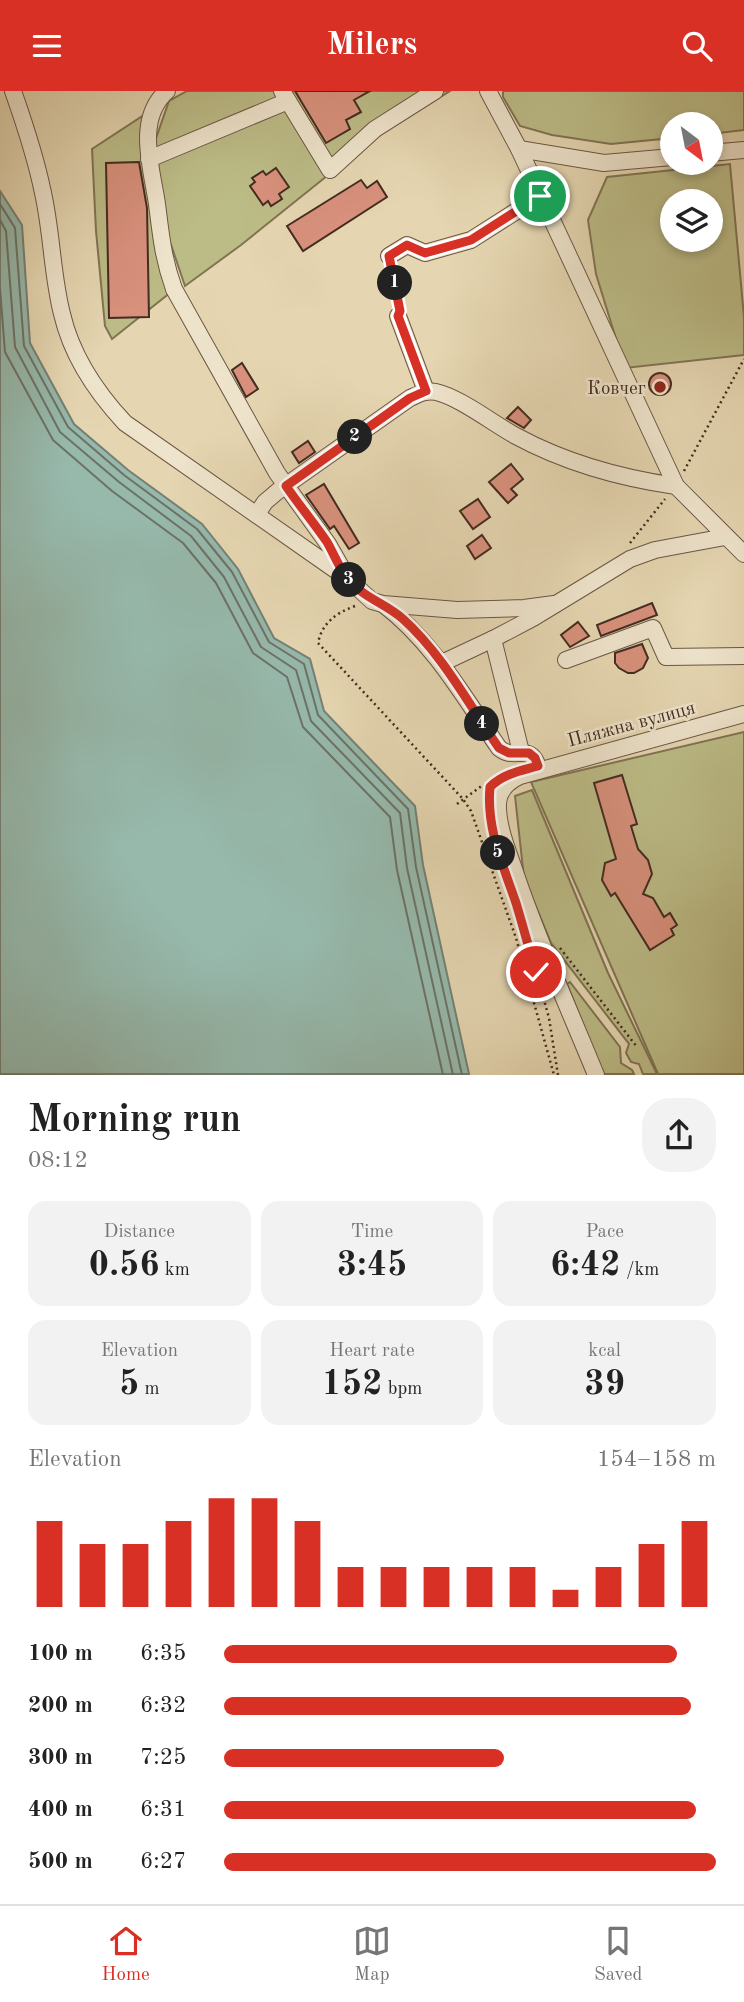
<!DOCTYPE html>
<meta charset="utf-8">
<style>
body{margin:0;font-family:"Old Standard TT",serif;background:#f2f2f2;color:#222;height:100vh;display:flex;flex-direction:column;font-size:26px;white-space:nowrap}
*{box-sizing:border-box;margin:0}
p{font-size:23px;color:#767676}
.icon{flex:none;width:38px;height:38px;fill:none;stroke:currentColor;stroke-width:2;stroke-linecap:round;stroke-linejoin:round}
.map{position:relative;height:984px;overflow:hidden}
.drawer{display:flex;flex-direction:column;background:#fff;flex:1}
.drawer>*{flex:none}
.needle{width:46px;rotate:148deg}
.buttons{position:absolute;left:660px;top:21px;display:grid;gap:14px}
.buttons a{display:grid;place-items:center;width:63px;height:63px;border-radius:50%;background:#fff;box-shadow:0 4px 10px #0003;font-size:35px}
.pin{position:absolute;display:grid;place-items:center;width:60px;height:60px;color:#fff;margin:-30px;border:4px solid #fff;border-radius:50%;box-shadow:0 2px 7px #0007}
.km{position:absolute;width:35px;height:35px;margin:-18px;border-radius:50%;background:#222;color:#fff;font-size:19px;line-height:35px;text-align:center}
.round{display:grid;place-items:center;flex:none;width:74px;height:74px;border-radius:28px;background:#f2f2f2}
.overview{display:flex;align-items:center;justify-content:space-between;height:119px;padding:0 28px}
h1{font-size:38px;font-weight:700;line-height:52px}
.stats{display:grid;grid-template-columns:repeat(3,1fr);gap:10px;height:119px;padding:7px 28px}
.stats div{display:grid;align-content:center;border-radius:18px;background:#f2f2f2;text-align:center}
.stats b{font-size:35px;font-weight:700}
.stats small{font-size:19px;font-weight:400}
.stats p{font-size:19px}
.chart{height:196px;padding:14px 28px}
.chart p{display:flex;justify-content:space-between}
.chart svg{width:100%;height:126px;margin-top:7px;stroke:#d93025;stroke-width:6}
ul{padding:0 28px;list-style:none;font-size:23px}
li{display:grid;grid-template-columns:112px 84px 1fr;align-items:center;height:52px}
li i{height:18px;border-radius:9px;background:#d93025}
header{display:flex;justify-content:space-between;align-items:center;height:91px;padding:0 28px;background:#d93025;color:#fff;font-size:32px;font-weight:700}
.dock{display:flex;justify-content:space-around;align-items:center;height:98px;border-top:2px solid #e0e0e0;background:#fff;font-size:19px;color:#767676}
.dock a{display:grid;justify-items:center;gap:4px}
.dock .active{color:#d93025}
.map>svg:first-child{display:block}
.green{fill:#bcbc87;stroke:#807453;stroke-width:2;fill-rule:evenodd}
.water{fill:#96b9ac;stroke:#758074;stroke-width:2}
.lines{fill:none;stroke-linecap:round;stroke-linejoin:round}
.shore{stroke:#6c7266;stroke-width:2}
.building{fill:#d9917d;stroke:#432b1f;stroke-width:2}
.minor-casing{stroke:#6c5644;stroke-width:18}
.path{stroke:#432b1f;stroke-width:2.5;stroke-dasharray:2 3.5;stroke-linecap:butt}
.minor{stroke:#eee4cc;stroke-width:16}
.route-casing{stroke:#fff;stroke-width:14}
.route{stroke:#d93025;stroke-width:9}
.poi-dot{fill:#8f2418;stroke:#eee4cc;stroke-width:2.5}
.labels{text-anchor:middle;stroke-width:5;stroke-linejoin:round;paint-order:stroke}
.poi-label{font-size:19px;fill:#432b1f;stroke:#eee4cc;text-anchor:end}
.street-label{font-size:19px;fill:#432b1f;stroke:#eee4cc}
</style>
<header><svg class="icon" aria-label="menu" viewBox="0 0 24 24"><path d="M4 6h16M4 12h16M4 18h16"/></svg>Milers<svg class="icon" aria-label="search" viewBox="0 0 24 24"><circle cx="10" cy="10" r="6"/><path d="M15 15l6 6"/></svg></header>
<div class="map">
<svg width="744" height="984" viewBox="0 0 744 984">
<rect width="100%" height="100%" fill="#e5d6b1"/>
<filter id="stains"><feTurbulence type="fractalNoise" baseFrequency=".00286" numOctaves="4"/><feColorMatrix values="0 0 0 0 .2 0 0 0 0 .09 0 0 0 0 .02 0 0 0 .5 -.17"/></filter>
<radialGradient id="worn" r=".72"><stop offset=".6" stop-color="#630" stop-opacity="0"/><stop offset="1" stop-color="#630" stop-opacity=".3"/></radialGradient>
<g class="green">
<path d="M187 0H450L368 52 241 154 185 195 167 142 154 53 169 10Z"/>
<path d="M503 0H744V39L711 43 710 33H672V47L611 53 552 44 520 35 503 6Z"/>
<path d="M144 24 171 201 112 248 105 235 96 140 92 58Z"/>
<path d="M730 73 744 226V264L625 277 596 183 588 129 607 86ZM672 110H710V149H672Z"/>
<path d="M744 641V983H658L531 691Z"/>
<path d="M532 699 608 882 657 983H643L639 973 631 971 626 962 629 953 551 852 524 787 515 705Z"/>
<path d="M570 891 620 956 621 972 632 979 634 983H603L567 893Z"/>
</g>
<path class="water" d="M0 100 22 134 30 252 74 333 128 379 202 433 238 478 274 547 310 568 324 620 415 715 423 774 469 983H0Z"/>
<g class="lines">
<g class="shore">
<path d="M0 113 15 137 24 255 68 336 124 384 197 438 232 481 269 551 304 573 318 624 408 718 416 776 462 984"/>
<path d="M0 129 6 140 15 256 60 341 119 391 191 445 224 486 261 556 296 579 311 630 400 722 407 777 453 984"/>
<path d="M0 198 5 261 53 349 112 400 183 452 216 492 253 562 287 586 303 636 390 726 397 779 443 984"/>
</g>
</g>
<g class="building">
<path d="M295 0H370L354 9 361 21 346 29 350 38 326 52Z"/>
<path d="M139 71 147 117 149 226 109 227 106 72Z"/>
<path d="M276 77 289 96 279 103 282 108 271 115 268 110 263 114 250 95 255 91 252 87 263 80 266 84Z"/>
<path d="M361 89 367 97 377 90 387 106 303 160 287 135Z"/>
<path d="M242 272 258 298 246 306 232 279Z"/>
<circle cx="660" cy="293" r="11"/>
<path d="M518 316 531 329 524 337 507 327Z"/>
<path d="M308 350 315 361 299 372 292 361Z"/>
<path d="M511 373 523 388 511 398 517 404 508 412 489 391Z"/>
<path d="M324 393 359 452 349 458 334 435 330 438 306 404Z"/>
<path d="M478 408 490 426 473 438 460 420Z"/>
<path d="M482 444 491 457 475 468 467 455Z"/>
<path d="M652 512 657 524 601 545 597 534Z"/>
<path d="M578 531 589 545 570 556 561 544Z"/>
<path d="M642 553 648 567 643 577 634 582H628L619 577 615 572V562Z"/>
<path d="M622 684 637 733 631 735 638 758 648 769 652 783 643 803 653 807 664 826 670 822 677 834 671 838 674 844 650 859 615 802 611 805 602 789 605 772 616 768 594 692Z"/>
</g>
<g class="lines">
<g class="minor-casing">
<g id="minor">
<path d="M13 0C25 34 36 67 43 102 52 142 52 184 62 223 72 266 96 301 125 332L347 487 372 510 383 513 457 519 524 517 554 513"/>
<path d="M167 0C135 28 152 78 157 113 161 145 163 167 174 198L277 382 328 453 344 481"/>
<path d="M282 0 330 79 375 38 435 0"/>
<path d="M488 0 519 58 676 395 744 463"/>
<path d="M519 58 604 72 672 66"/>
<path d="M710 62 744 59"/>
<path d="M149 68 288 10"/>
<path d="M389 165 407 154 425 162 471 149 540 105"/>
<path d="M398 225 426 300"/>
<path d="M257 423 265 411 278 400 410 307C419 303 426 299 436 301 459 306 494 333 516 345 566 372 620 387 676 395"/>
<path d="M383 513C433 551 464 606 499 657 515 671 531 649 539 679"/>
<path d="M566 569 653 537 666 566 744 565"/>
<path d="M442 572 493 548"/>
<path d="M521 661 493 548 533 527 630 468 655 459 725 446"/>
<path d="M596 984C569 918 539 852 516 784 509 762 497 736 498 712 499 698 509 690 520 685L744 623"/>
</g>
</g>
<g class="path">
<path d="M392 179 398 210"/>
<path d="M684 380 744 268"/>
<path d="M630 452 665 408"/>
<path d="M355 515C336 522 322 532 318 552L463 708 471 720 516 847 554 984"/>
<path d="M457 713 483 694 489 696"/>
<path d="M560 857 637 956"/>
<path d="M536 880 549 927 558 984"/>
</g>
<use href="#minor" class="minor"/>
</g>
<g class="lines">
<g class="route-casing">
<path id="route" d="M536 881C529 858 523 835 516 812 503 774 486 737 490 696 503 683 520 680 538 675L535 667 529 662H509L499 657C469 614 443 564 403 528 385 512 365 508 348 488 339 477 334 463 327 451 314 432 299 414 286 395L410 307 426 300 398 225 400 220 389 165 407 154 425 162 471 149 540 105"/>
</g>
<use href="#route" class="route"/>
</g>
<circle class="poi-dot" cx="660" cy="296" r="7"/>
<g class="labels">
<g class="poi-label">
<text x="646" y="303">Ковчег</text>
</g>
<g class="street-label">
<text transform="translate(631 632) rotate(-15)" y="7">Пляжна вулиця</text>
</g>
</g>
<rect width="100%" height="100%" filter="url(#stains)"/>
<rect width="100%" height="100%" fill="url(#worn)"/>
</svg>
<div class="buttons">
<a><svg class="needle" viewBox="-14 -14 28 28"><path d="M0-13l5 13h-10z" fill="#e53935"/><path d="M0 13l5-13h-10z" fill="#767676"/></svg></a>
<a><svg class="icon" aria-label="layers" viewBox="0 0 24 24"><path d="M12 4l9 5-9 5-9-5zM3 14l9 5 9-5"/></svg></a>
</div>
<div class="pin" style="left:540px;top:105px;background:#1e9e55"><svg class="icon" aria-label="arrive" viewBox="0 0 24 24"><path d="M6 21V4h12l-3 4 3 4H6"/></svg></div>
<div class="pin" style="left:536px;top:881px;background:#d93025"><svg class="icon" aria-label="check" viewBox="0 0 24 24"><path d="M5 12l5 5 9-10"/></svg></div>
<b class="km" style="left:395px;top:192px">1</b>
<b class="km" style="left:355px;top:346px">2</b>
<b class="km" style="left:349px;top:489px">3</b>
<b class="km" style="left:482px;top:633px">4</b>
<b class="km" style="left:498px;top:762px">5</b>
</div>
<section class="drawer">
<div class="overview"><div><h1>Morning run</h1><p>08:12</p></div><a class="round"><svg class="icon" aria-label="share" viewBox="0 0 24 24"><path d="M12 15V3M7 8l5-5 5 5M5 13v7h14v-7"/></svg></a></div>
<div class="stats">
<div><p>Distance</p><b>0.56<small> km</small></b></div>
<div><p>Time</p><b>3:45</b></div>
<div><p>Pace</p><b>6:42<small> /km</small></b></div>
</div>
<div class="stats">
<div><p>Elevation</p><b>5<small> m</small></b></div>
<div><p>Heart rate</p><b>152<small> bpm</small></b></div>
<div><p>kcal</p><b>39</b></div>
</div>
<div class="chart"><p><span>Elevation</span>154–158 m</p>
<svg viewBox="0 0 160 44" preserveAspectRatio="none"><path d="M5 44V14M15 44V22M25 44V22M35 44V14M45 44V6M55 44V6M65 44V14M75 44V30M85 44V30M95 44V30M105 44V30M115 44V30M125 44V38M135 44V30M145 44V22M155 44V14"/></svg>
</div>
<ul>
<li><b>100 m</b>6:35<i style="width:92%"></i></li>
<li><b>200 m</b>6:32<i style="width:95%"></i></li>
<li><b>300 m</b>7:25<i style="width:57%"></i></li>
<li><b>400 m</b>6:31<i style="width:96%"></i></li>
<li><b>500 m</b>6:27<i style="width:100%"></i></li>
</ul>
</section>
<nav class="dock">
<a class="active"><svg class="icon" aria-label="home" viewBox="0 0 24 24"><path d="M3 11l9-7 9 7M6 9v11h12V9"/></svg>Home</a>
<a><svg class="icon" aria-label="map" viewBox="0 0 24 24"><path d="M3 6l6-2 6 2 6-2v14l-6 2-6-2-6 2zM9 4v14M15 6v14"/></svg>Map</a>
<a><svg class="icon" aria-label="saved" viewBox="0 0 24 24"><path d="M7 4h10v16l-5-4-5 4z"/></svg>Saved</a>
</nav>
